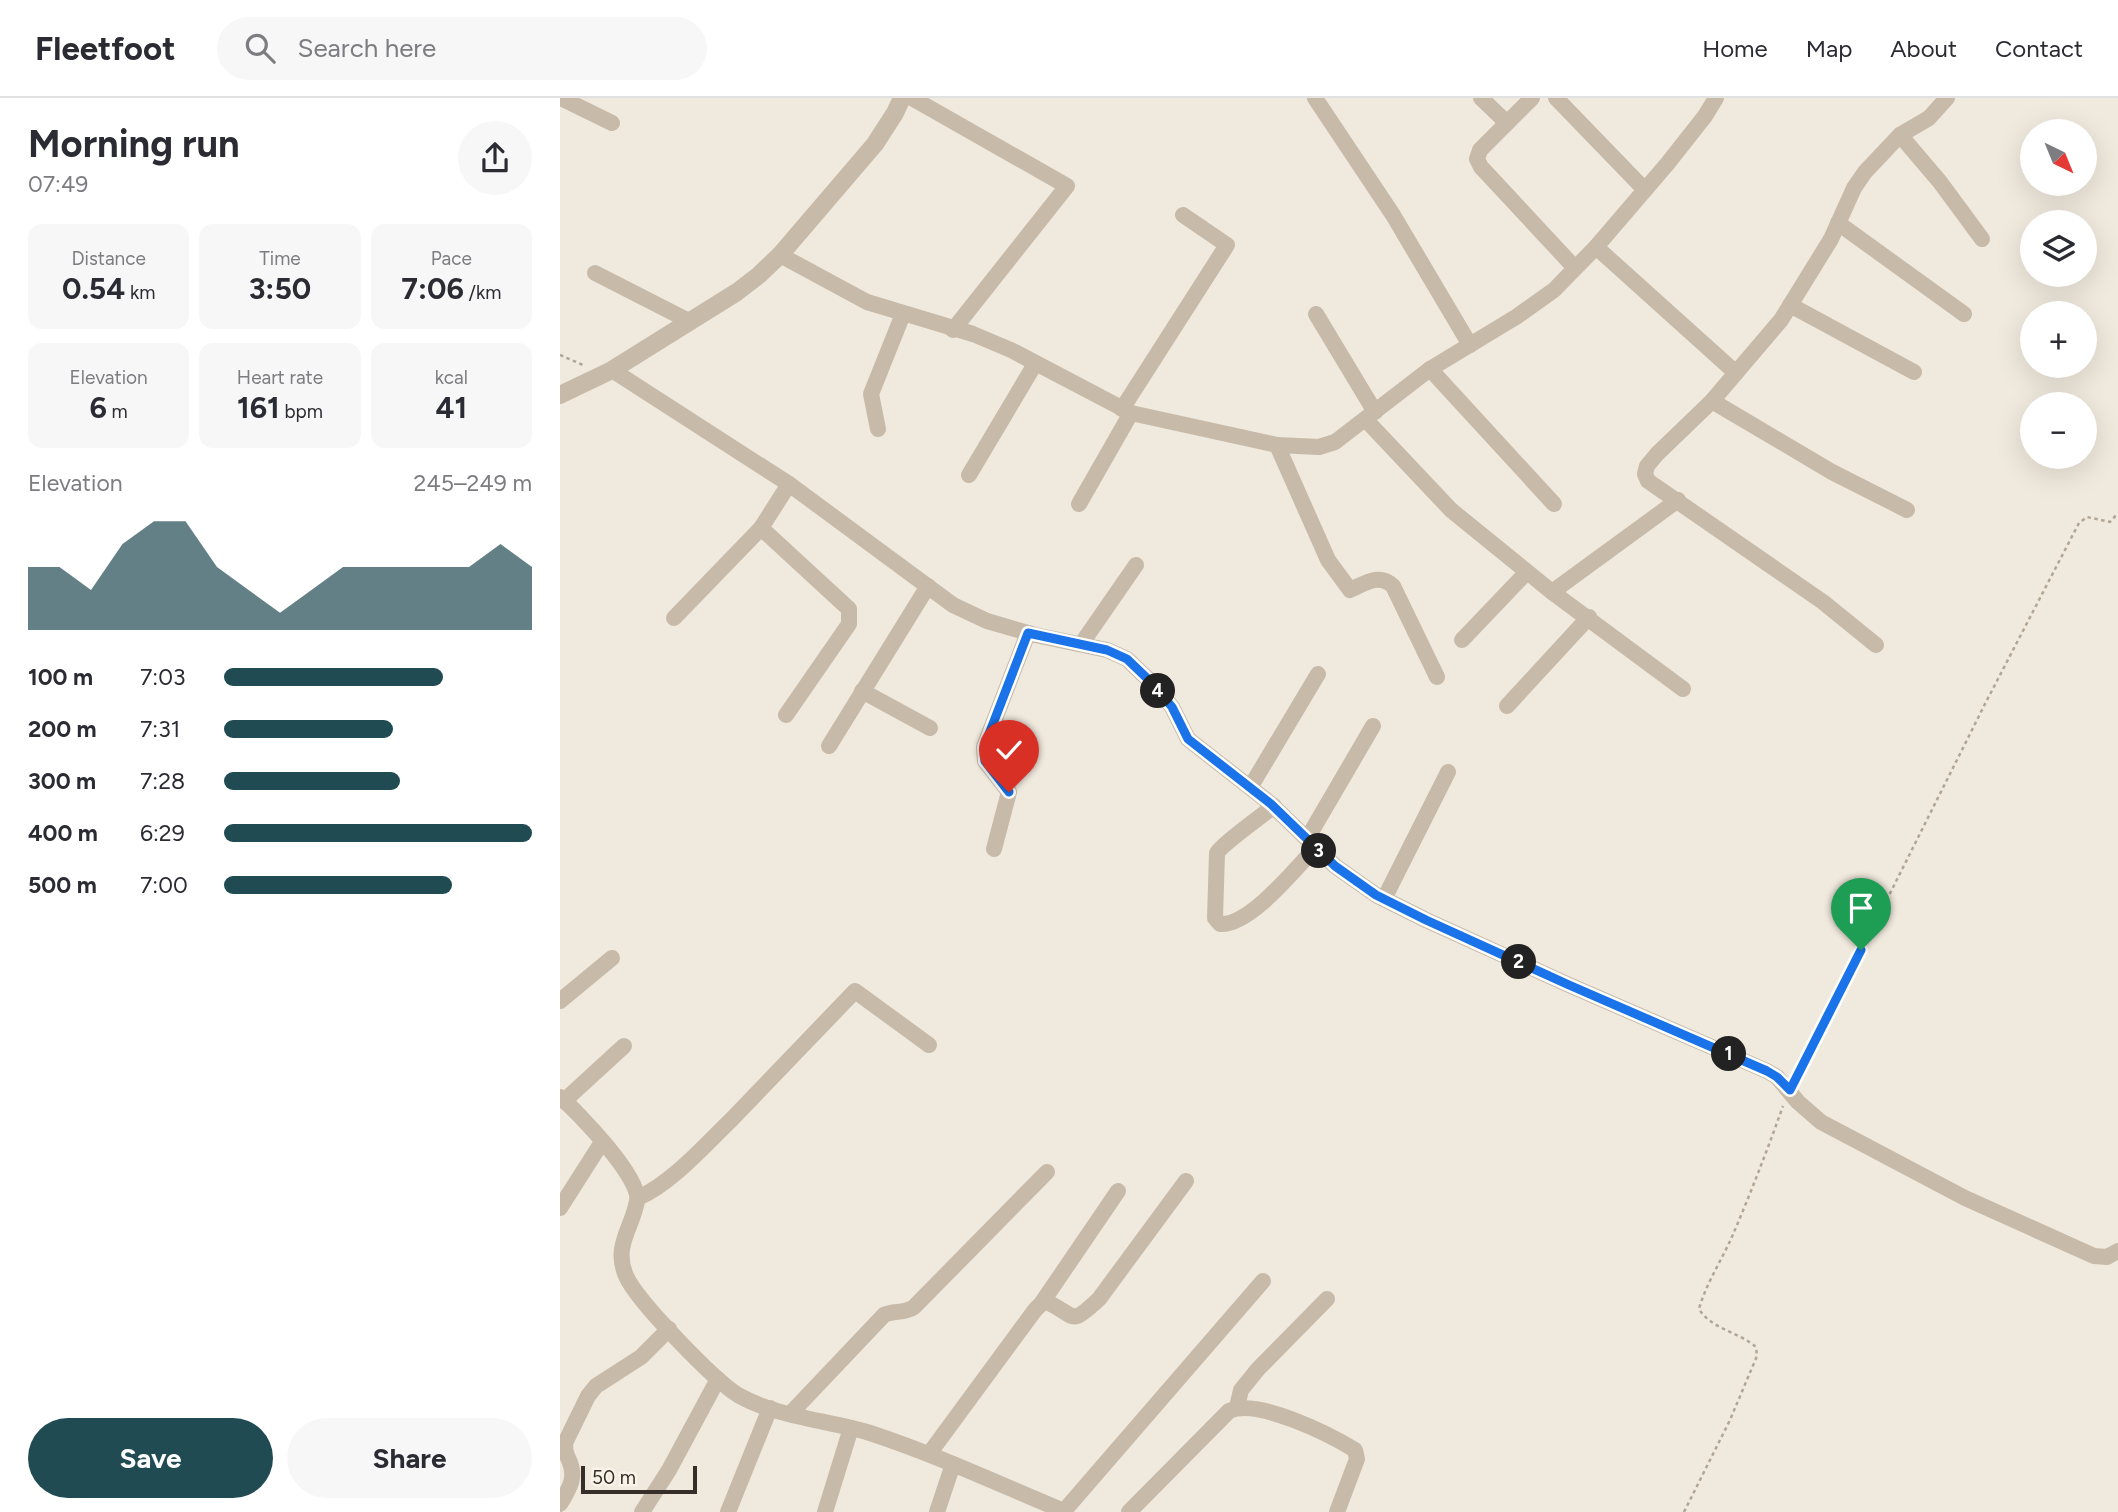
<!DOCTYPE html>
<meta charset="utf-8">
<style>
body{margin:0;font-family:Figtree,sans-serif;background:#f7f7f7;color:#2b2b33;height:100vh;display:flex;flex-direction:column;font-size:26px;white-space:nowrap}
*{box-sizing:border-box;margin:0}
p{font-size:23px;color:#7c7c81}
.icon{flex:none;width:38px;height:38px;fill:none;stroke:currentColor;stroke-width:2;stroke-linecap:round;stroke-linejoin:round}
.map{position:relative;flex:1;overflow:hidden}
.drawer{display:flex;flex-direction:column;background:#fff;width:560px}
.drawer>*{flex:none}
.needle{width:46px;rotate:137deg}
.fabs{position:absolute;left:1460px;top:21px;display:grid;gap:14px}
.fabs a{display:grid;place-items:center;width:77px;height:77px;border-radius:50%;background:#fff;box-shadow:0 7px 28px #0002;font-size:35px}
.scale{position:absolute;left:21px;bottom:18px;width:116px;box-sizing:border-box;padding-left:7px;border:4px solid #352e29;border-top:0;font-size:19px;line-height:24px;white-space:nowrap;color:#352e29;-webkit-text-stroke:5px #f8f3e9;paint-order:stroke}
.pin{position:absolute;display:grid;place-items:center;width:60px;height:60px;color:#fff;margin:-72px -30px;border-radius:50% 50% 50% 0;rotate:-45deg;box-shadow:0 0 7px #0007}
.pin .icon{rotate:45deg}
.km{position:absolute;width:35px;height:35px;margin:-18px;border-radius:50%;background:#222;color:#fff;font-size:19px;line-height:35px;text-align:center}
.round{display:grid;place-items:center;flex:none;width:74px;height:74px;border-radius:37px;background:#f7f7f7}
.overview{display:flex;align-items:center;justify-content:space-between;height:119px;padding:0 28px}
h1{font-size:38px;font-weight:700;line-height:52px}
.figures{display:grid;grid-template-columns:repeat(3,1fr);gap:10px;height:119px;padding:7px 28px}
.figures div{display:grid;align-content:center;border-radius:14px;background:#f7f7f7;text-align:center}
.figures b{font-size:30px;font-weight:700}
.figures small{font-size:19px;font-weight:400}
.figures p{font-size:19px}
.chart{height:196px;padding:14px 28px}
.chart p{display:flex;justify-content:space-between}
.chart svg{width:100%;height:126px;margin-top:7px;fill:#214b53;opacity:.7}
.button{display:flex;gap:14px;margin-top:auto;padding:14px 28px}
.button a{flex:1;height:80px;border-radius:42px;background:#214b53;color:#fff;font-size:28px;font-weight:700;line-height:80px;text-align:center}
.button a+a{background:#f7f7f7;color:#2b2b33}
ul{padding:0 28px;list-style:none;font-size:23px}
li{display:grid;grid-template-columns:112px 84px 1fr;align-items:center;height:52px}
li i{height:18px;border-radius:9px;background:#214b53}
header{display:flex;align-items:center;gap:42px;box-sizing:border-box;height:98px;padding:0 35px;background:#fff;border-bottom:2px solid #e1e1e2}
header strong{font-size:33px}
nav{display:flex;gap:38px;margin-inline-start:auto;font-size:24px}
.search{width:490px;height:63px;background:#f7f7f7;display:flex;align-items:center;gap:18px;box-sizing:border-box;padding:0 24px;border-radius:38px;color:#7c7c81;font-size:26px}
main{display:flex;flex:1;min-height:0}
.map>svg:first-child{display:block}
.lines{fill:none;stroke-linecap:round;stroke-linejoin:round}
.path{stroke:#b3a594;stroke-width:2.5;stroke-dasharray:3.5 3.5;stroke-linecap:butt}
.minor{stroke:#c7baa9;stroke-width:16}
.tertiary{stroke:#c7baa9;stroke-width:18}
.route-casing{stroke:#fff;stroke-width:14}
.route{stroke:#1a73e8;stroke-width:9}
</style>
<header>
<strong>Fleetfoot</strong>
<div class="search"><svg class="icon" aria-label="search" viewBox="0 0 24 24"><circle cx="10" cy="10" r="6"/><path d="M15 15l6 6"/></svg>Search here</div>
<nav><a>Home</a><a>Map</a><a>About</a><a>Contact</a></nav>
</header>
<main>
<section class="drawer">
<div class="overview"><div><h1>Morning run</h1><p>07:49</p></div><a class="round"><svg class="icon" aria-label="share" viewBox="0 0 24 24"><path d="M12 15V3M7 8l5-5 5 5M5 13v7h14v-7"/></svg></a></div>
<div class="figures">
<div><p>Distance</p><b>0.54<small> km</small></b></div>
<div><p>Time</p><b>3:50</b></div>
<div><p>Pace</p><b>7:06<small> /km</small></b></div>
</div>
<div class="figures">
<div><p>Elevation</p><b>6<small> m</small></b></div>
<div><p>Heart rate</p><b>161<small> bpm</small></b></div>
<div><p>kcal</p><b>41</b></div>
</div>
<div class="chart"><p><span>Elevation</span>245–249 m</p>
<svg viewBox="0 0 160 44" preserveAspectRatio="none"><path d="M0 44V22L10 22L20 30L30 14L40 6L50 6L60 22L70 30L80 38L90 30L100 22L110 22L120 22L130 22L140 22L150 14L160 22V44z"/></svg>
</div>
<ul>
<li><b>100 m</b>7:03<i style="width:71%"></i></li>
<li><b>200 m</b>7:31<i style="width:55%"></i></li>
<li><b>300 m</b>7:28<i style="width:57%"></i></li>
<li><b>400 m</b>6:29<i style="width:100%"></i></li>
<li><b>500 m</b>7:00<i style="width:74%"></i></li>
</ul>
<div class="button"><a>Save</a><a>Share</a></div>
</section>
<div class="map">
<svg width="1558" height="1414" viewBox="0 0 1558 1414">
<rect width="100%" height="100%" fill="#f0e9dd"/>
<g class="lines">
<g class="path">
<path d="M0 257 23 267"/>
<path d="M1236 976 1263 929 1426 604 1519 425 1527 419 1550 424 1558 415"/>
<path d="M1124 1414 1170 1322 1197 1258 1196 1249C1179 1234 1151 1231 1139 1211 1145 1188 1161 1163 1171 1141 1190 1097 1207 1053 1223 1008"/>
</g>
<g class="minor">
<path d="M1 0 52 25"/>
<path d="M352 0 507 88 393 232"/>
<path d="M755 0 833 117 910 247"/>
<path d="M921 0 947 25"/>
<path d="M972 0 920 52 917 61 921 69 1015 170"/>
<path d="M996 0 1085 92"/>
<path d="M1340 37 1380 84 1422 141"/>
<path d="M1278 125 1404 216"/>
<path d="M1036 149 1176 275"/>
<path d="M220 157 307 204 413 236 451 252 571 315 717 347 759 349 775 344 870 271 956 219 994 192 1036 149 1108 65 1145 18 1156 0"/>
<path d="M35 175 129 223"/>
<path d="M1230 207 1354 274"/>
<path d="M756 216 815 314"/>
<path d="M870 271 994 406"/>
<path d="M52 272 229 386 393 507 427 523 475 537 547 552 567 561 593 586 612 609 628 641 711 706 775 768 816 797 866 822 1009 887 1207 973 1217 979 1238 1004 1261 1024 1405 1100 1534 1158 1547 1159 1558 1153"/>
<path d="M1152 303 1272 374 1347 412"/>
<path d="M562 311 667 147 623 117"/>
<path d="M806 322 891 412 992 494 1123 591"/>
<path d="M318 331 311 296 343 216"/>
<path d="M717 347 768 462 790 492C806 485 819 475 833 488L877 579"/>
<path d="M409 377 475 266"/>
<path d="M519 406 571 315"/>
<path d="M992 494 1118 402"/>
<path d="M114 520 201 430"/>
<path d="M902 542 967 474"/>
<path d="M522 545 576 467"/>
<path d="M1316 547 1263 504 1088 383 1085 376 1087 368 1097 356 1152 303 1221 222 1271 141 1294 90 1305 74 1340 37 1369 20 1387 0"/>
<path d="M302 593 370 630"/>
<path d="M947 608 1029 519"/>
<path d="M226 617 289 526V511L201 430 229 386"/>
<path d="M269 648 368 488"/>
<path d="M691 688 758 576"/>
<path d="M714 708C702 718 663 745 657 755L655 820 660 826C690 828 736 770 756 749"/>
<path d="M747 741 813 628"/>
<path d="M434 751 449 694 425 663 424 649 468 535"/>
<path d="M824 801 888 674"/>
<path d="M0 903 52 860"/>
<path d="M0 999C18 1014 82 1081 77 1103 72 1131 53 1148 66 1178 77 1203 154 1282 178 1297 216 1319 268 1322 310 1335 377 1357 441 1387 506 1414"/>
<path d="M4 1003 64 948"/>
<path d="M78 1100C112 1085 145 1047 172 1021 213 978 254 936 295 893L369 947"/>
<path d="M0 1110 42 1044"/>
<path d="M481 1206 558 1093"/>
<path d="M677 1309 681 1292 698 1271 767 1201"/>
<path d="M231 1315 324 1217C334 1212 344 1216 354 1209L487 1074"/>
<path d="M369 1356 475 1212 481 1206 487 1204C517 1218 509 1229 539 1201L626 1083"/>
<path d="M0 1406C9 1391 17 1380 9 1362 6 1356 5 1353 5 1345L28 1298 36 1288 81 1259 109 1231"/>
<path d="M504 1413 703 1183"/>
<path d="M82 1414 109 1372 158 1281"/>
<path d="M168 1414 210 1310"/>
<path d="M265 1414 291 1330"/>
<path d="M377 1414 393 1366"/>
<path d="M569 1414 669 1313C697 1300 769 1336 795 1352L797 1361 777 1414"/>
</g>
<path class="tertiary" d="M0 297 52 272 177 194 199 177 220 157 315 46 335 15 342 0"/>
</g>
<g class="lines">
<g class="route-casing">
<path id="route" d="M449 694 425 663 424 649 468 535 547 552 567 561 593 586 612 609 628 641 711 706 775 768 816 797 866 822 1009 887 1207 973 1217 979 1230 992 1301 852"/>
</g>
<use href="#route" class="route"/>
</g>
</svg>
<div class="fabs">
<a><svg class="needle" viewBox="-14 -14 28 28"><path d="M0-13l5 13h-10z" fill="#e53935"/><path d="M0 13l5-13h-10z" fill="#7c7c81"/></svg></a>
<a><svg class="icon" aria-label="layers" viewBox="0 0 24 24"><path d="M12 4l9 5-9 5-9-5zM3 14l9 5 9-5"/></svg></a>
<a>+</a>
<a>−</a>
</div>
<div class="scale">50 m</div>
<div class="pin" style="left:1301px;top:852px;background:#1e9e55"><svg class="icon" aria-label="arrive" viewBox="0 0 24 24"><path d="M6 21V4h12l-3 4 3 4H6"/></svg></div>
<div class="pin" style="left:449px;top:694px;background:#d93025"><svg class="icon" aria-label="check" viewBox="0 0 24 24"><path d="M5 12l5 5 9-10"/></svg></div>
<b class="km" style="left:1169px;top:956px">1</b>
<b class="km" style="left:959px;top:864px">2</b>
<b class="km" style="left:759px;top:753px">3</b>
<b class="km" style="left:598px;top:593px">4</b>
</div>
</main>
